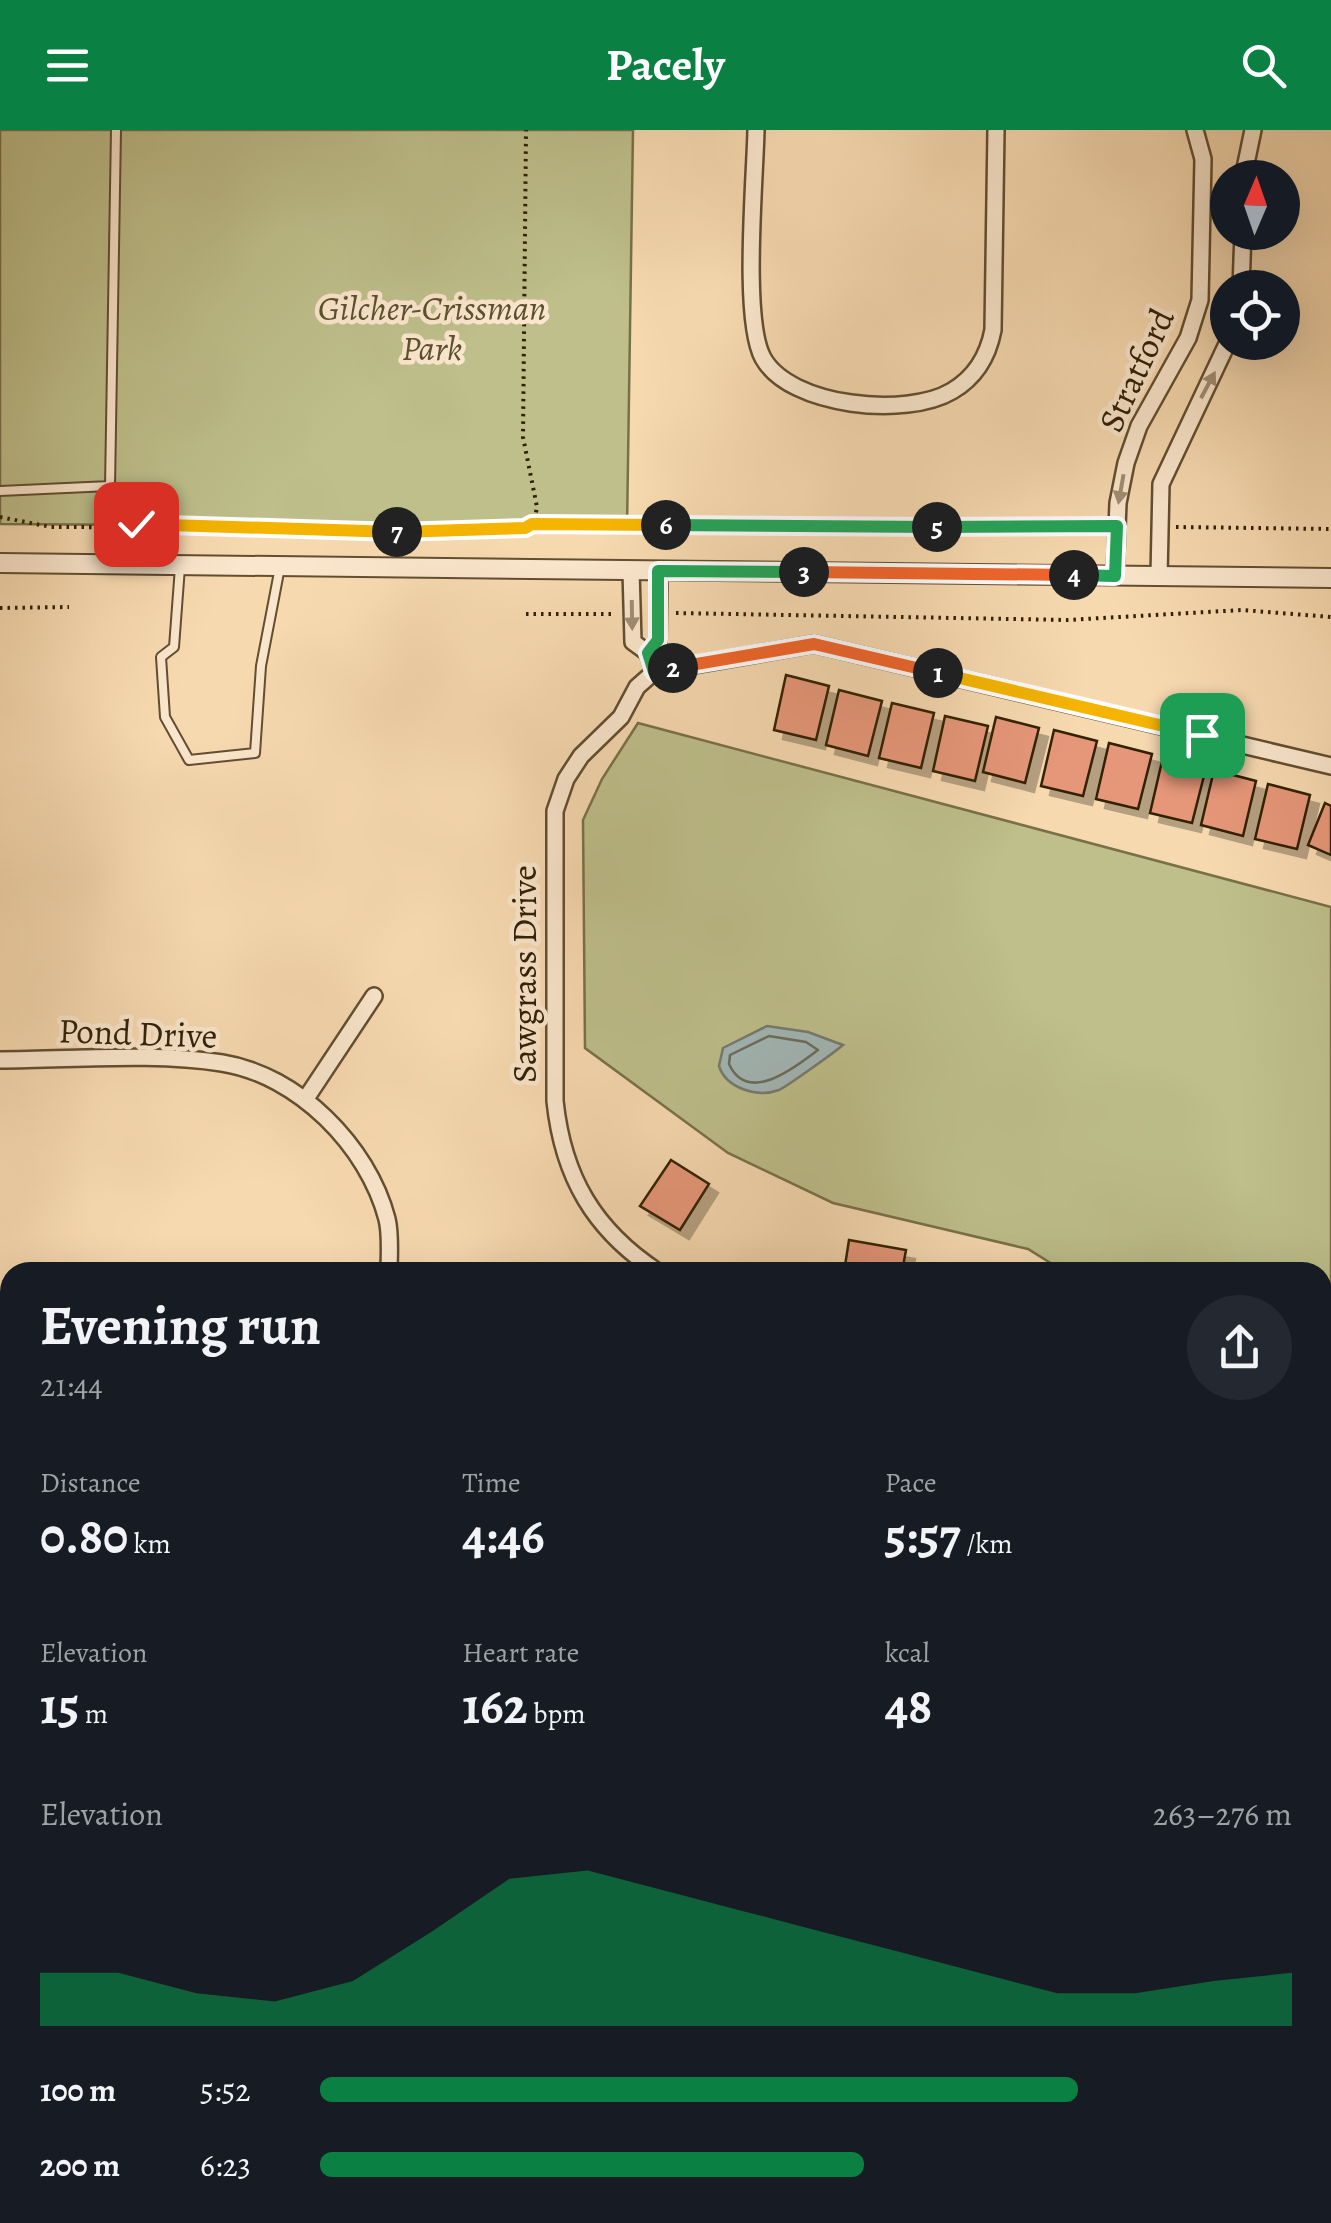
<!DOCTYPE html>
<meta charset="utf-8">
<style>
body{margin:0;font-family:Alegreya,serif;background:#242831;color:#f1f3f6;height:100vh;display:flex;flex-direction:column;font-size:38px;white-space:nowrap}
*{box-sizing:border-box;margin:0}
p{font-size:32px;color:#9ea1a6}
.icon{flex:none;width:55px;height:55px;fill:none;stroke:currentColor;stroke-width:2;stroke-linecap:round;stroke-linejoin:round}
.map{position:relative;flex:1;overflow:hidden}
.drawer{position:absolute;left:0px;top:1132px;width:1332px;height:962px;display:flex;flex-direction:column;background:#171b24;border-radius:30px 30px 0 0;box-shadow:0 10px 40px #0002}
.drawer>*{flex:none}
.needle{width:65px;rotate:2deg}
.tools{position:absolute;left:1210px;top:30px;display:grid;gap:20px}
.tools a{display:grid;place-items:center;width:90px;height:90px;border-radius:50%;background:#171b24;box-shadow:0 10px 40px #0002;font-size:50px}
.pin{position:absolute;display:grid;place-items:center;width:85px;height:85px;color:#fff;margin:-42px;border-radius:20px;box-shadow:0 5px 15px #0006}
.km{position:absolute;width:50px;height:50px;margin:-25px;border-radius:50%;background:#222;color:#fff;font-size:28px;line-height:50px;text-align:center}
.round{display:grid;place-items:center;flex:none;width:105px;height:105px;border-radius:52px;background:#242831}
.summary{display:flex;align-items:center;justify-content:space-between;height:170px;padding:0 40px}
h1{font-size:55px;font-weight:700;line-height:75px}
.figures{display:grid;grid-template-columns:repeat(3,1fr);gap:15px;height:170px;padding:10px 40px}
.figures div{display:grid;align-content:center}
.figures b{font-size:50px;font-weight:700}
.figures small{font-size:28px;font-weight:400}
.figures p{font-size:28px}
.chart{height:280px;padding:20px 40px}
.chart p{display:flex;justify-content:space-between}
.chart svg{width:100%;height:180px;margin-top:10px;fill:#0b8043;opacity:.7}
ul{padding:0 40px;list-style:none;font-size:32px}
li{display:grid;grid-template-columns:160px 120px 1fr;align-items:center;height:75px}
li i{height:25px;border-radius:12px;background:#0b8043}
header{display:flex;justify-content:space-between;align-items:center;height:130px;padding:0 40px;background:#0b8043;color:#fff;font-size:45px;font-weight:700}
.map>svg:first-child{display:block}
.green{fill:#bebf8b;stroke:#787048;stroke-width:2.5}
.water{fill:#a2b7b7;stroke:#757b70;stroke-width:2.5}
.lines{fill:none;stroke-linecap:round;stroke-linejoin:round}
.shore{stroke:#6a6c5e;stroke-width:2.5}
.building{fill:#e69779;stroke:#312006;stroke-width:2.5;filter:url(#shadow)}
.service-casing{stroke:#624e30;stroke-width:12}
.minor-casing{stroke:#624e30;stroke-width:20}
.tertiary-casing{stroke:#624e30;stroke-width:22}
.path{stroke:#312006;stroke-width:4;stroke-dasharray:2.5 5;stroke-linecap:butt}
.service{stroke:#fae6cc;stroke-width:8}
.minor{stroke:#fae6cc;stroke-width:15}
.tertiary{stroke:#fae6cc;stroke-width:18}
.oneway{fill:#a08d73}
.split-1-casing{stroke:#fff;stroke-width:20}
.split-2-casing{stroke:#fff;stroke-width:20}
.split-3-casing{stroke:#fff;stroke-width:20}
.split-4-casing{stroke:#fff;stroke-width:20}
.split-5-casing{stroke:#fff;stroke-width:20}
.split-6-casing{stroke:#fff;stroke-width:20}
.split-7-casing{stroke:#fff;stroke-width:20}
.split-8-casing{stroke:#fff;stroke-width:20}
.split-1{stroke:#f5b400;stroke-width:12}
.split-2{stroke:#f0652b;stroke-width:12}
.split-3{stroke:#22a559;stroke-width:12}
.split-4{stroke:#f0652b;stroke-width:12}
.split-5{stroke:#22a559;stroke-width:12}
.split-6{stroke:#22a559;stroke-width:12}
.split-7{stroke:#f5b400;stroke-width:12}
.split-8{stroke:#f5b400;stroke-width:12}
.labels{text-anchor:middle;stroke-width:9;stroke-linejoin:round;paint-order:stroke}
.park-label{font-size:35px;font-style:italic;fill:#5b502e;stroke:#fae6cc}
.street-label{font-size:35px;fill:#312006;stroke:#fae6cc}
</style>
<header><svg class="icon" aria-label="menu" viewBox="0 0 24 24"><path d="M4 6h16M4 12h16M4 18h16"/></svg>Pacely<svg class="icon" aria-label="search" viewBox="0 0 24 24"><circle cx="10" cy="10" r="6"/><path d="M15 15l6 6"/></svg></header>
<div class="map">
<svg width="1331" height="2093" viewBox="0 0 1331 2093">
<defs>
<filter id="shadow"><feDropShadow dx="9" dy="9" stdDeviation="0" flood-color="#0004"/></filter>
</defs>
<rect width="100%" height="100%" fill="#f7d9b0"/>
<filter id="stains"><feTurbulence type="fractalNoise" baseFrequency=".002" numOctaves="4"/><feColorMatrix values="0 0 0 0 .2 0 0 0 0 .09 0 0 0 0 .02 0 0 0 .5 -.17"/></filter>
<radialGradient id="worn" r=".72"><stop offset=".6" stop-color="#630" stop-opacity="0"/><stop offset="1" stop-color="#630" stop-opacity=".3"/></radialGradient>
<g class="green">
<path d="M0 0H633L627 398 0 394Z"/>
<path d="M638 593 1331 777V1976L1323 1992 1322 1142H1065L1028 1119 833 1073 728 1023 585 918 583 690 602 649Z"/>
<path d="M0 1911 10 1914V2085H99L101 2093H0Z"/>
<path d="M163 2085H1261L1249 2093H164Z"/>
</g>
<g class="water">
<path d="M767 896 808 902 843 915C835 922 786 957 779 960 757 968 726 958 719 936L723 918Z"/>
<path d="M10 1165V1288L0 1291V1172Z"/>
<path d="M10 1468V1548L0 1540V1480Z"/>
</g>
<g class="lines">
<path class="shore" d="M769 906 806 912 818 920C797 936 748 976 729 934L730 925Z"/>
</g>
<g class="building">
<path d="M786 545 829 556 816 610 774 600Z"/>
<path d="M839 560 882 571 868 626 826 615Z"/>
<path d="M892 573 934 583 921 638 879 628Z"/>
<path d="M945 586 988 596 975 651 933 641Z"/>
<path d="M996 587 1039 598 1025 653 983 642Z"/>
<path d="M1054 600 1097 611 1083 666 1041 656Z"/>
<path d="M1109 613 1152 624 1138 679 1096 669Z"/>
<path d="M1163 627 1206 638 1192 693 1150 683Z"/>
<path d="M1214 640 1256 651 1243 706 1201 695Z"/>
<path d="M1268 654 1310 665 1297 719 1255 709Z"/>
<path d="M1325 673 1331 676V725L1308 715Z"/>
<path d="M671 1030 709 1054 680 1100 640 1076Z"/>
<path d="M849 1110 906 1120 902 1142H844Z"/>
</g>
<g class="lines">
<g class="service-casing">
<g id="service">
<path d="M0 361 110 356 116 0"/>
<path d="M180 437 174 517 161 527 165 587 189 630 255 623 261 536 280 437"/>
<path d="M1322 1950 1331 1936"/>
<path d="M69 2093 73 2085"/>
<path d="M1219 2093 1230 2085"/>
</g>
</g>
<g class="minor-casing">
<g id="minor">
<path d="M756 0C755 49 742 190 763 228 790 277 907 288 952 261 976 247 988 226 993 200L996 0"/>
<path d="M1243 48 1253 0"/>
<path d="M1241 158 1243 102"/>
<path d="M631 440 633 512 648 523 654 542"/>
<path d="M1115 446 1118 373 1126 333 1139 296 1188 208 1200 170 1203 29 1195 0"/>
<path d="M1159 446 1161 354 1228 212"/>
<path d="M648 523 658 511 659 441"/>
<path d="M654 542 814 514 1331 636"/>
<path d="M654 542 637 557 621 587 581 626 566 649 555 681V971C563 1047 594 1100 658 1142"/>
<path d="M0 930C73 930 151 922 222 933 298 945 368 1016 387 1089 391 1105 389 1126 389 1142"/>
<path d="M305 970 374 866"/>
<path d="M0 1726H10"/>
<path d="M125 2085 127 2093"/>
</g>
</g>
<g class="tertiary-casing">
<path id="tertiary" d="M0 433 1331 448"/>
</g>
<g class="path">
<path d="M0 387 51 397 353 398 389 403 525 398 534 393 537 377 523 307 526 0"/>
<path d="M536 394 1101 397"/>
<path d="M1176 397 1331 399"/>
<path d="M0 478 69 477"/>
<path d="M676 483 1067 490 1242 480 1331 487"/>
<path d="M526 484H616"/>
</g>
<use href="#service" class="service"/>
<use href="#minor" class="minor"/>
<use href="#tertiary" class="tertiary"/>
</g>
<defs><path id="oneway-solid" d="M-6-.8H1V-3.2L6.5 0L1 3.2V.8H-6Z" transform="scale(2.5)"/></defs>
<g class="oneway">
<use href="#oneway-solid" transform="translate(1208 255) rotate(-62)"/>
<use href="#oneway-solid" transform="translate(1121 359) rotate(100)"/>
<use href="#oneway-solid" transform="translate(632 485) rotate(89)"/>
</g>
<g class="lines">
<g class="split-1-casing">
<path id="split-1" d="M938 543 1202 605"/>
</g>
<g class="split-2-casing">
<path id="split-2" d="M673 538 814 514 938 543"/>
</g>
<g class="split-3-casing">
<path id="split-3" d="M673 538 654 542 648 523 658 510V441L804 442"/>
</g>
<g class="split-4-casing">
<path id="split-4" d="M804 442 1074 445"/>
</g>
<g class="split-5-casing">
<path id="split-5" d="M937 397 1117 396 1115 446 1074 445"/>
</g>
<g class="split-6-casing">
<path id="split-6" d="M666 395 937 397"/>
</g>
<g class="split-7-casing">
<path id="split-7" d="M397 402 525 398 532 394 666 395"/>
</g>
<g class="split-8-casing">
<path id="split-8" d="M136 394 397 402"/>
</g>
<use href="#split-1" class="split-1"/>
<use href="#split-2" class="split-2"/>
<use href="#split-3" class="split-3"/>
<use href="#split-4" class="split-4"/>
<use href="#split-5" class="split-5"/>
<use href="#split-6" class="split-6"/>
<use href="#split-7" class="split-7"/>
<use href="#split-8" class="split-8"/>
</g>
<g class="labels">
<g class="park-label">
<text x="432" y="190">Gilcher-Crissman<tspan x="432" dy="40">Park</tspan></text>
</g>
<g class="street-label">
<text transform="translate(1136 240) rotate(-65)" y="12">Stratford</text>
<text transform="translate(524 844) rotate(-90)" y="12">Sawgrass Drive</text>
<text transform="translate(138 903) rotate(2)" y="12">Pond Drive</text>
</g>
</g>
<rect width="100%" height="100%" filter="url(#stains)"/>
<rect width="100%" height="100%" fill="url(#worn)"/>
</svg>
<div class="tools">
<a><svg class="needle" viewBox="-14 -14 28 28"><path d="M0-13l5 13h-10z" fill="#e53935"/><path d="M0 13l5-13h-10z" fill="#9ea1a6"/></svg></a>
<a><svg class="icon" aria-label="locate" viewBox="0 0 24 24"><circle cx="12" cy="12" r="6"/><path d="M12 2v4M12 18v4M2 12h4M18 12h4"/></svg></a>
</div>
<div class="pin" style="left:1202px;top:605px;background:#1e9e55"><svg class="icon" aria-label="arrive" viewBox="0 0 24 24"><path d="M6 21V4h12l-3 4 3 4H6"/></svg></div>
<div class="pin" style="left:136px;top:394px;background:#d93025"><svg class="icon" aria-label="check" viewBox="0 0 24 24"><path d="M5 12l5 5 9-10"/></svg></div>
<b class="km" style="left:938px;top:543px">1</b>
<b class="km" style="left:673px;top:538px">2</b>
<b class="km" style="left:804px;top:442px">3</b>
<b class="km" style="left:1074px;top:445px">4</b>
<b class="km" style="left:937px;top:397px">5</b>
<b class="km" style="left:666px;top:395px">6</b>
<b class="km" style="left:397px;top:402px">7</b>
<section class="drawer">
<div class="summary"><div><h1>Evening run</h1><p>21:44</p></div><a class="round"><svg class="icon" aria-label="share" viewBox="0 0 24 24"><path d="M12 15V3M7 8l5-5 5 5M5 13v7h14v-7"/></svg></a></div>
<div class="figures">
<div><p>Distance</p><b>0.80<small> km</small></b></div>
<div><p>Time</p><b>4:46</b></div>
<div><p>Pace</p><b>5:57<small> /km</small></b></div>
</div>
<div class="figures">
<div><p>Elevation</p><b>15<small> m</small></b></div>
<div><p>Heart rate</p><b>162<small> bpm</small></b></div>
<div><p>kcal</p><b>48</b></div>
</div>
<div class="chart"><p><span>Elevation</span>263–276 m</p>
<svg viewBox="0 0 160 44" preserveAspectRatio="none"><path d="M0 44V31L10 31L20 36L30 38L40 33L50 21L60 8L70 6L80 11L90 16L100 21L110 26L120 31L130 36L140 36L150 33L160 31V44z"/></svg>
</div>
<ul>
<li><b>100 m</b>5:52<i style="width:78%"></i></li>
<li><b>200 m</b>6:23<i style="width:56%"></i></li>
</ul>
</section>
</div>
